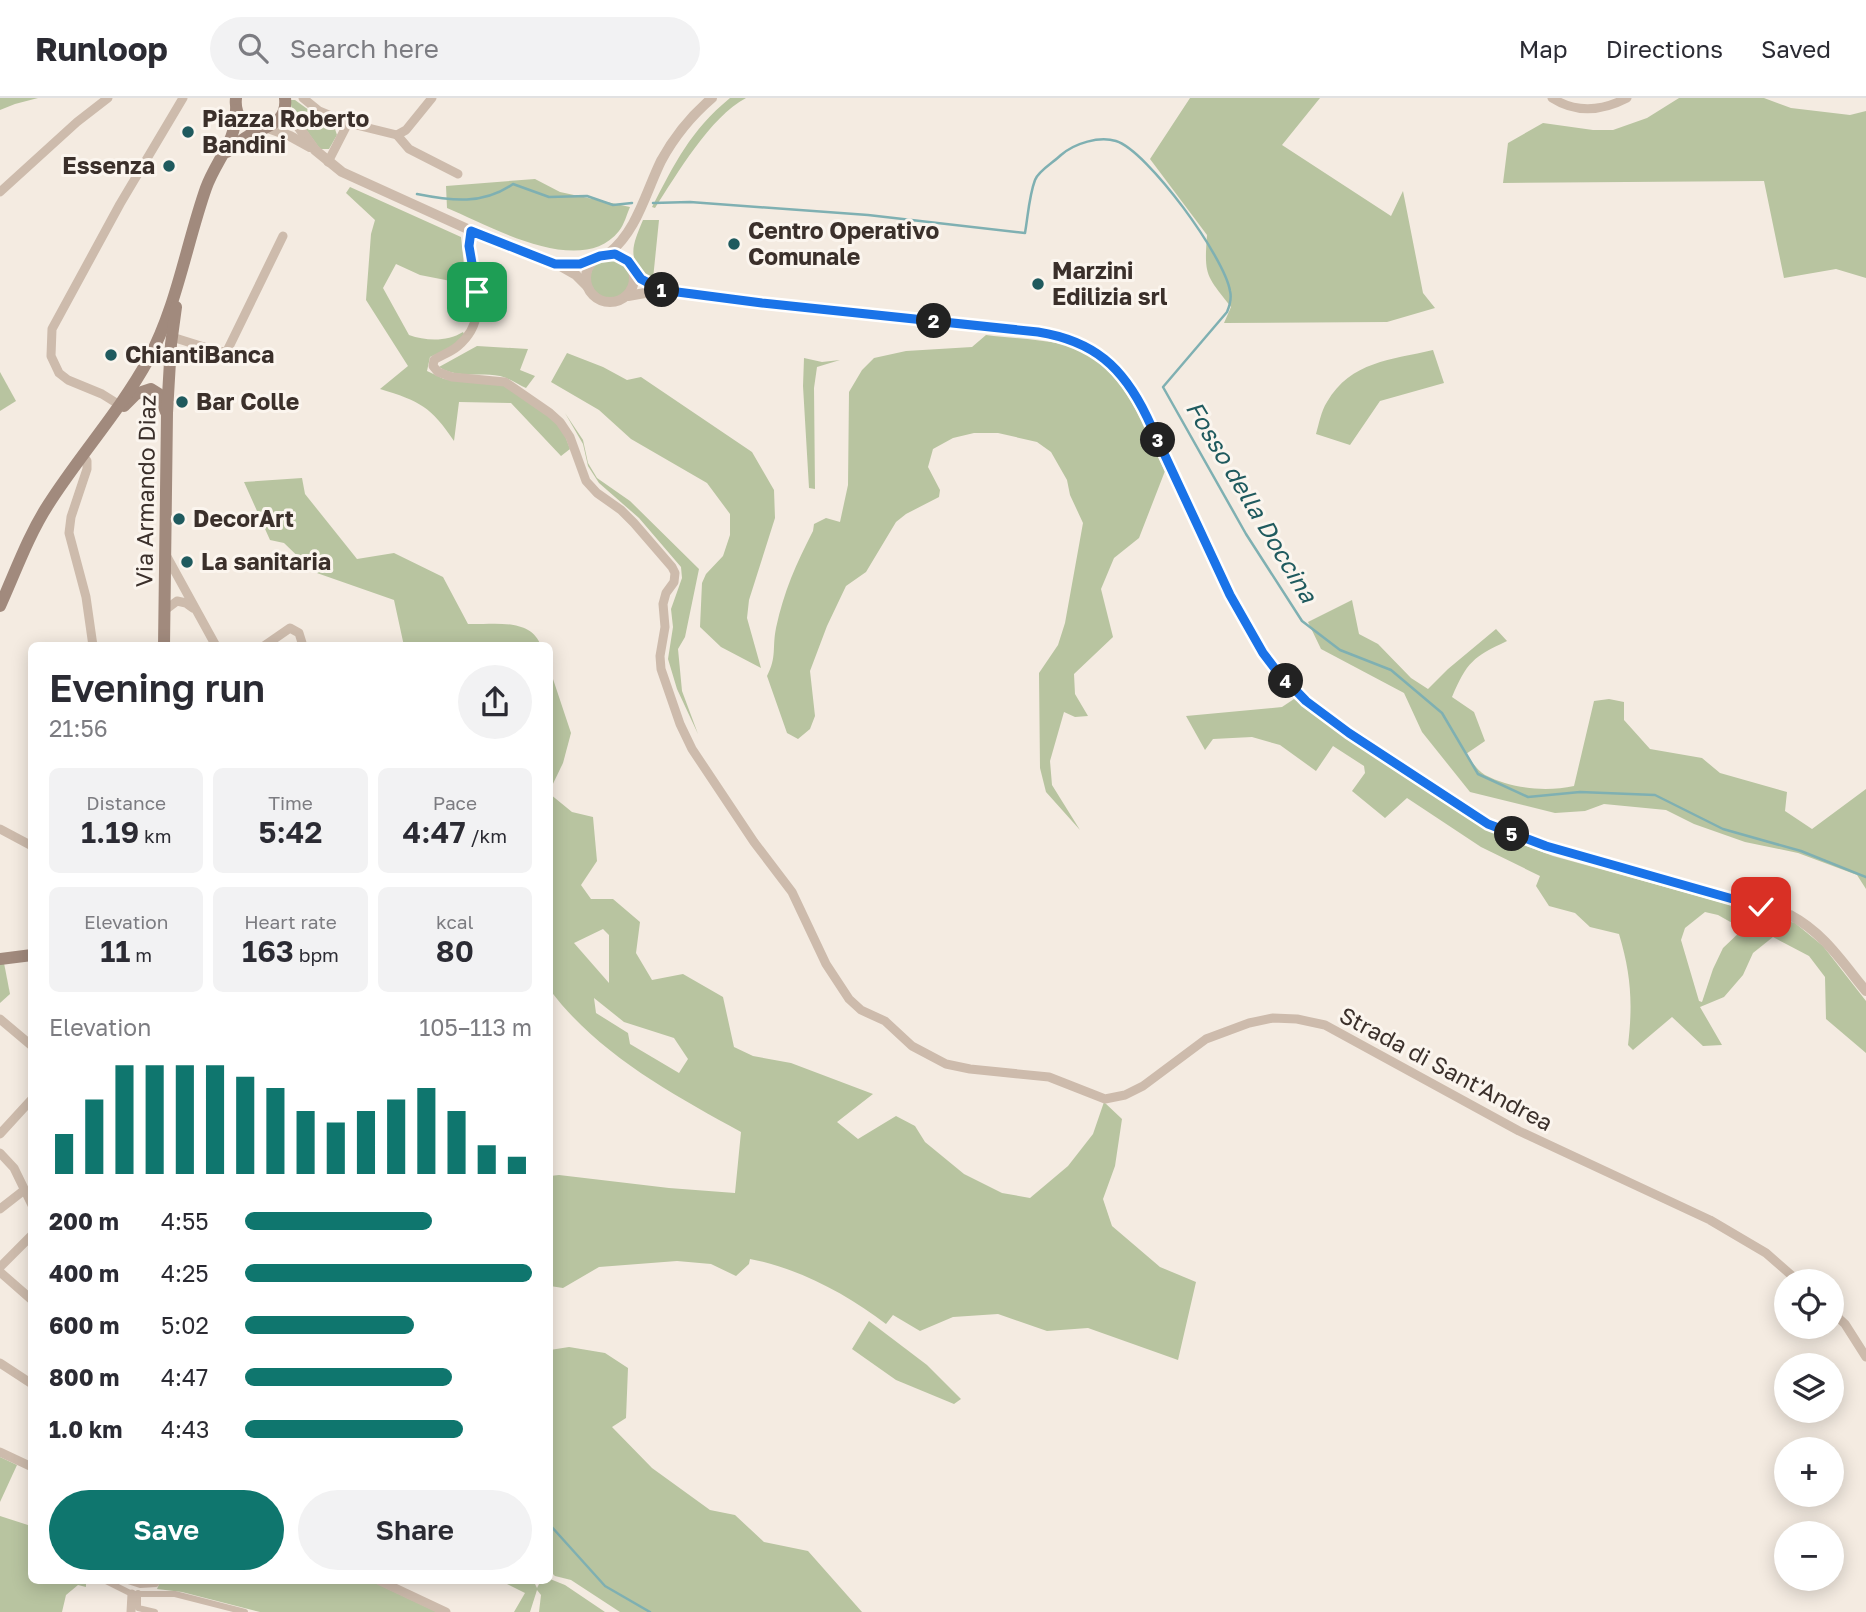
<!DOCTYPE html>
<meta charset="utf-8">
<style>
body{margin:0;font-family:"Golos Text",sans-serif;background:#f2f2f3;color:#2b2b33;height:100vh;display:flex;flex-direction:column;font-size:26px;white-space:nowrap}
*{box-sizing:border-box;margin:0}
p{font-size:23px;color:#7c7c81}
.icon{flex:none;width:38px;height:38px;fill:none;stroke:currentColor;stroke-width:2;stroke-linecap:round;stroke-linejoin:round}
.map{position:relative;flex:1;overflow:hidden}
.details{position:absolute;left:28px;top:544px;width:525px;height:942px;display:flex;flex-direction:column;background:#fff;border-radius:10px;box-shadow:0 4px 18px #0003}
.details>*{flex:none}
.fabs{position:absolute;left:1774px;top:1171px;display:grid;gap:14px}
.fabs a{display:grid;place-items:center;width:70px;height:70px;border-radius:50%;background:#fff;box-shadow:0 4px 18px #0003;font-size:35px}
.pin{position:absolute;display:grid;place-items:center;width:60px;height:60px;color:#fff;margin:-30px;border-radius:14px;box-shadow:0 4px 10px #0006}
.km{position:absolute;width:35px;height:35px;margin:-18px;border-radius:50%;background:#222;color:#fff;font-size:19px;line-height:35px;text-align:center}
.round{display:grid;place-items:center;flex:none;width:74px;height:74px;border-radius:37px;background:#f2f2f3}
.head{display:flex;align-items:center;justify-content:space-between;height:119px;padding:0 21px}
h1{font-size:38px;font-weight:600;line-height:52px}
.figures{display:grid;grid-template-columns:repeat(3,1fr);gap:10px;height:119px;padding:7px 21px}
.figures div{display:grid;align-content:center;border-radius:10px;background:#f2f2f3;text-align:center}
.figures b{font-size:30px;font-weight:600}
.figures small{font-size:19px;font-weight:400}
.figures p{font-size:19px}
.chart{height:196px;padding:14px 21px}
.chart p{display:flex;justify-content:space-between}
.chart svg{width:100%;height:126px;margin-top:7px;stroke:#0f766e;stroke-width:6}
.cta{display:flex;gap:14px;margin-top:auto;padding:14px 21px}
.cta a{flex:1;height:80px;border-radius:42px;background:#0f766e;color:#fff;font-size:28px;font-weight:600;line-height:80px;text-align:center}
.cta a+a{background:#f2f2f3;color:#2b2b33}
ul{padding:0 21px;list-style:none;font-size:23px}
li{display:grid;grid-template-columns:112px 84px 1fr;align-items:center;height:52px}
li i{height:18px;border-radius:9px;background:#0f766e}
header{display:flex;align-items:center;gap:42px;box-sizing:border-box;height:98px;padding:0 35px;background:#fff;border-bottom:2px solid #e1e1e2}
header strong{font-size:33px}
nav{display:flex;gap:38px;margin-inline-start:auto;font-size:24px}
.search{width:490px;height:63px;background:#f2f2f3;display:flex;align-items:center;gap:18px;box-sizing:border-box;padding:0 24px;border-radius:38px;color:#7c7c81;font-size:26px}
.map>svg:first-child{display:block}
.green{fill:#b8c4a0;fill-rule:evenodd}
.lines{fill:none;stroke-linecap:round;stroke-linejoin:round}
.stream{stroke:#7fb0b2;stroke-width:2.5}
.pedestrian{stroke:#cdbbac;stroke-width:6}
.minor{stroke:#cdbbac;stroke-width:9}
.tertiary{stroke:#cdbbac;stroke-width:10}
.secondary{stroke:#a18a7d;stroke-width:12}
.route-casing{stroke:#fff;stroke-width:14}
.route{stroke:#1a73e8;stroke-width:9}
.poi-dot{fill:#1f5a5e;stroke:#fbf5ee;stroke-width:2.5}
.labels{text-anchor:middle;stroke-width:6;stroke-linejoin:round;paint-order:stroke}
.poi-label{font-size:23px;font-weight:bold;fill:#3b302b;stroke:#fbf5ee;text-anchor:start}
.street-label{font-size:23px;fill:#3b302b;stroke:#fbf5ee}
.water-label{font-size:24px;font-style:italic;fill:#1f5a5e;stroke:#fbf5ee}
</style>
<header>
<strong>Runloop</strong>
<div class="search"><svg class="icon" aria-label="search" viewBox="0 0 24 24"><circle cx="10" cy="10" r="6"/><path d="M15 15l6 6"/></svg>Search here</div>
<nav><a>Map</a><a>Directions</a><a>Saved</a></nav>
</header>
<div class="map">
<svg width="1866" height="1514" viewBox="0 0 1866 1514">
<rect width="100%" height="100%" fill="#f4ebe1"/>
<g class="green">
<path d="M0 0H38L15 6 0 12Z"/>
<path d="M730 0H746C710 19 677 76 655 110L652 109C675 65 690 33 730 0Z"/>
<path d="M1190 0H1320L1282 47 1391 118 1403 93 1423 195 1435 210 1387 224 1224 225 1231 209C1206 177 1204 178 1207 137L1150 61Z"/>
<path d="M1679 0H1764L1791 10 1850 17 1866 13V180L1836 171 1784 180 1764 83 1503 85 1508 45 1543 25 1593 32H1613L1647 20Z"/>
<path d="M290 2H295L335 31 337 37 329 51H320L292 12Z"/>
<path d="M535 81 560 94 630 109C627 116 624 127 619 133 581 181 490 128 447 110L446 88Z"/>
<path d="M350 89 461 139 466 186 420 177 396 166 383 190 409 237C426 243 447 244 463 234L465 238 452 249 430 259 427 273 444 281 505 287 549 318 563 332 570 351 561 358 511 305 459 304 454 343C431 309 420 303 380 291L408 268 366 202 371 136 375 122 346 95Z"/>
<path d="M643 122H659L653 181C625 164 632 148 643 122Z"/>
<circle cx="610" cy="181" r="20"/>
<path d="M986 237C1010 240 1037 241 1062 246 1120 259 1143 326 1165 373L1139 440 1114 460 1101 491 1113 539 1074 576 1075 596 1088 618 1075 619 1064 614 1050 663 1052 687 1080 732 1046 694 1040 670 1039 575 1058 547 1065 525 1083 425 1070 397 1067 382 1051 354 1037 344 998 335H974L953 340 933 351 928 369 940 392 939 399 906 416 896 424 866 474 846 488 827 528 810 573 815 618 810 631 798 641 787 635 767 578C777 559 772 550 776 530 784 493 796 466 813 433L814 426 826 420 840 424 848 387 849 294 862 272 874 260 906 253 972 249Z"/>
<path d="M477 248 528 251 520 272 535 278 526 290C518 287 509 280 500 278 480 274 458 281 439 269Z"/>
<path d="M1433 252 1444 285 1380 303 1350 347 1316 336C1319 326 1321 313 1327 304 1351 263 1391 262 1433 252Z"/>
<path d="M567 255 603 269 627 282 641 279 752 354 774 392 775 420 749 502 747 520 761 570 721 549 700 529 702 485 706 476 723 458 730 437V416L707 385 631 341 599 312 551 284Z"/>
<path d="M804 260 822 264 840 262 817 269 814 290 815 391 809 390 803 288Z"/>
<path d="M0 274 16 303 0 313Z"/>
<path d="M565 315 583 342 588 365 597 380 630 403 699 471 685 539 678 551 682 593 698 636 677 591 668 561 673 529 671 511 682 480 681 469 639 420 599 385 588 368 583 346Z"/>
<path d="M302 380 305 396 357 461 394 455 443 479 468 526C492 527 531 519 541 548H404L394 502 314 474 284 445 270 442 244 384Z"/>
<path d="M1352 502 1359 536 1378 546 1411 580 1428 591 1448 571 1496 531 1507 543C1473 559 1467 564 1452 599L1474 614 1485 643 1466 656C1471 663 1478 673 1485 677 1512 691 1546 694 1574 688L1594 603 1609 601 1624 604V622L1650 651 1702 660 1720 675 1787 694 1785 713 1812 731 1866 691V791L1857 777 1798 755 1745 744 1694 726 1666 712 1604 706 1585 713 1555 715 1470 694 1422 634 1404 595 1321 551 1308 524Z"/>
<path d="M550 572 571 635 563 665 550 692Z"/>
<path d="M1294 601 1376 660 1472 723 1498 737 1553 758 1795 825 1823 848 1866 903V955L1826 921 1825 879 1809 858 1773 839 1753 855 1743 877 1724 899 1700 909 1722 947 1703 948 1672 919 1633 952 1628 947C1633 905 1631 876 1619 836L1590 829 1575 815 1549 808 1536 788 1540 778 1481 749 1407 700 1385 720 1352 693 1365 675 1364 668 1333 648 1316 673 1280 647 1252 639 1213 641 1205 652 1186 618 1282 609ZM1705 814 1718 817 1743 831 1723 850 1713 871 1702 904 1699 903 1681 842 1685 830Z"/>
<path d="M550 696 572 714 593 719 597 763 581 787 591 801H613L640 824 636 855 652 882 683 876 723 899 734 949 753 958 791 965 873 996 837 1024 858 1041 896 1018 915 1028 925 1044 964 1076 1002 1095 1030 1100 1068 1068 1093 1036 1104 1004 1122 1021 1115 1068 1103 1101 1112 1128 1160 1169 1196 1184 1178 1262 1088 1230 1047 1233 998 1216 953 1219 920 1233 893 1217 886 1226C847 1196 798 1170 750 1161L749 1166 736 1178 711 1166 677 1163 599 1169 563 1190 550 1188V1078L559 1077 669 1090 735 1095 741 1034C672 996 598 956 550 892ZM603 831 609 837V885L574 845ZM594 900 624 924 674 940 688 961 679 975 630 946 628 935 596 915Z"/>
<path d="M4 865 10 896 0 905V866Z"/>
<path d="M869 1223 927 1267 961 1301 954 1306 896 1282 852 1251Z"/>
<path d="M569 1249 605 1255 628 1270 626 1320 612 1329 652 1370 710 1412 735 1417 764 1444 808 1453 862 1514H620L571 1482 555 1478 550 1473V1252Z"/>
<path d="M0 1359 17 1367 0 1404Z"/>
<path d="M0 1418 31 1428 32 1482 86 1483V1489L78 1487 66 1497 62 1514H0Z"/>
<path d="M550 1481 565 1487 605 1514H539L541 1497 537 1492 530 1514H514L525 1495 499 1482H533L537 1490 541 1482Z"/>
<path d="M161 1482H369L437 1514H260L182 1494 157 1491Z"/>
</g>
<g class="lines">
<g class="stream">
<path d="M417 96C452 103 483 107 513 86L549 99 587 98 613 107 632 105"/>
<path d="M653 105 690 104 868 117 1025 135C1028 118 1029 98 1035 82 1038 73 1054 64 1061 57 1075 45 1099 38 1116 43 1148 53 1225 160 1230 193 1232 201 1230 207 1227 214L1163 289 1246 436 1302 523 1340 552 1391 572 1442 615 1478 676 1528 699 1580 694 1655 697 1723 731 1801 753 1866 779"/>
<path d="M550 1427 605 1488 650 1514"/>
</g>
<g class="pedestrian">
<path d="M104 1482 132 1496H175L245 1514"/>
<path d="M125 1482 140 1487 156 1486 158 1482"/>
<path d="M138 1495V1510L155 1514"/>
</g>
<g class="minor">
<path d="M303 0 319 13 348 25"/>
<path d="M1552 0C1577 16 1602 13 1627 0"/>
<path d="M397 37 409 51 458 76"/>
<path d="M397 37 406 32 432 0"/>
<path d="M328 64 348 25 397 37"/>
<path d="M0 94 77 24 108 0"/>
<path d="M471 133C459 173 499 213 458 248 451 254 442 257 434 262L433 268 438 274 452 279 505 284 550 315 560 324 570 339 586 383 597 395 621 412 634 425 672 469 675 475 674 484 666 495 663 506 665 529 660 558 661 571 680 626 692 651 754 744 792 794 826 866 849 901 861 912 885 923 912 948 946 966 970 971 1049 979 1105 1001 1125 997 1143 988 1206 941 1249 925 1273 920 1297 921 1325 927 1519 1033 1710 1122 1766 1155 1798 1183"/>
<path d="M172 239 220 254 227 253 283 138"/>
<path d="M118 306 102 296 68 282 59 275 51 258 52 231 120 106 183 0"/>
<path d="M83 357 87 363V371L71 419 69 435 86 499 93 548"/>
<path d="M166 457 216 548"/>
<path d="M164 513 177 503 186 505 193 510"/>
<path d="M264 548 290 530 299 535 303 548"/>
<path d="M0 731 32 748"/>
<path d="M0 921 32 948"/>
<path d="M0 1036 32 1001"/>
<path d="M0 1055 14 1070 32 1107"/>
<path d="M0 1111 23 1093"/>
<path d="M0 1169 32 1137"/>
<path d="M0 1174 32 1202"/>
<path d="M1832 1214 1845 1226 1866 1259"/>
<path d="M0 1265 32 1286"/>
<path d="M0 1354 32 1369"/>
<path d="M378 1482 446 1514"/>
<path d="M131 1514 132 1496"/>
</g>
<g class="tertiary">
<path d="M285 10 315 52 342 74 505 148 555 165 576 177 587 188"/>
<path d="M268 30 290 38 310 49"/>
<circle cx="610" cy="180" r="24"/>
<path d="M608 156C637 133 645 96 661 63 674 39 691 18 712 0"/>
<path d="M558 166H580L594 162"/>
<path d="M634 173 643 182 662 192"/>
<path d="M628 198 662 192 750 204 1038 235C1094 243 1123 270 1147 319L1230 497 1257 545 1276 572 1306 603 1327 619 1488 726 1546 748 1790 817C1824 835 1842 864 1866 893"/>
</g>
<g class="secondary">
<path d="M236 0C234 18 245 30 263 31"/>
<path d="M227 54C234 48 241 42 250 37 267 28 288 25 285 0"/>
<path d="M124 308 136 296 151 291 159 296 166 314"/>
<path d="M0 508C15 475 28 438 48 407 79 358 120 313 148 262 177 208 186 147 206 90 216 62 237 43 236 12"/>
<path d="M164 548 167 315 171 246 176 209"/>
<path d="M0 861 32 857"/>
</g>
</g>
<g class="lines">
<g class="route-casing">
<path id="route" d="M477 194 469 148 471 133 555 166H580L600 158 615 156 628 163 641 181 662 192 762 205 1038 234C1094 243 1123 269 1147 319L1230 497 1263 555 1276 572 1306 603 1349 635 1488 726 1546 748 1761 809"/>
</g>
<use href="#route" class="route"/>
</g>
<g class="poi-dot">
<circle cx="188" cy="34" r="7"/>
<circle cx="169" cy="68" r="7"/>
<circle cx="734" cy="146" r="7"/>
<circle cx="1038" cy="186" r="7"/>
<circle cx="111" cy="257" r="7"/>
<circle cx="182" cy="304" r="7"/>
<circle cx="179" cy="421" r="7"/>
<circle cx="187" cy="464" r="7"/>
</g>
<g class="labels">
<g class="poi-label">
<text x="202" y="29">Piazza Roberto<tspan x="202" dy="26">Bandini</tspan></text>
<text x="155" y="76" text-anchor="end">Essenza</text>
<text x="748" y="141">Centro Operativo<tspan x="748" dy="26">Comunale</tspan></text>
<text x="1052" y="181">Marzini<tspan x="1052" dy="26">Edilizia srl</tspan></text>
<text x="125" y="265">ChiantiBanca</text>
<text x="196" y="312">Bar Colle</text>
<text x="193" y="429">DecorArt</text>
<text x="201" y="472">La sanitaria</text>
</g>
<g class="street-label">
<text transform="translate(146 393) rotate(-89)" y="8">Via Armando Diaz</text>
<text transform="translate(1446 971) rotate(28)" y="8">Strada di Sant'Andrea</text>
</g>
<g class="water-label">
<text transform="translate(1251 404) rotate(59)" y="8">Fosso della Doccina</text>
</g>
</g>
</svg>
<div class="fabs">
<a><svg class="icon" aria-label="locate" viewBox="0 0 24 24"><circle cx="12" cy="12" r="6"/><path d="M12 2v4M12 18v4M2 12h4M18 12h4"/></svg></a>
<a><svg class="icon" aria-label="layers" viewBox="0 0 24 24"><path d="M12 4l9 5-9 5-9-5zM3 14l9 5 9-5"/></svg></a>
<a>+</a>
<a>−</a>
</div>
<div class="pin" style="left:477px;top:194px;background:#1e9e55"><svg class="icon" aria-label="arrive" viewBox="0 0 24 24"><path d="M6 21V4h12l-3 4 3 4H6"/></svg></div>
<div class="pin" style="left:1761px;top:809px;background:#d93025"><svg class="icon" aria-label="check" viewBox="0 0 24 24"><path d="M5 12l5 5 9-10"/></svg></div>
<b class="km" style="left:662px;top:192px">1</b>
<b class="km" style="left:934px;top:223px">2</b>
<b class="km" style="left:1158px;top:342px">3</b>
<b class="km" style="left:1286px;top:583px">4</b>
<b class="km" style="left:1512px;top:736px">5</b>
<section class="details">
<div class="head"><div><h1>Evening run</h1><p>21:56</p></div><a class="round"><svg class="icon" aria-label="share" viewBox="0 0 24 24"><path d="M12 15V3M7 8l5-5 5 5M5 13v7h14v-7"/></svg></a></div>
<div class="figures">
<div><p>Distance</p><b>1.19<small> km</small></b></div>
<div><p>Time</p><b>5:42</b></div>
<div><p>Pace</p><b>4:47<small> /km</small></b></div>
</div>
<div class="figures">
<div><p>Elevation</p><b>11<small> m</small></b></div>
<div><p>Heart rate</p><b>163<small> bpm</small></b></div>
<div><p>kcal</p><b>80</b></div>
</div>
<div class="chart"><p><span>Elevation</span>105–113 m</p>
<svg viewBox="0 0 160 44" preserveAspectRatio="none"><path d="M5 44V30M15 44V18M25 44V6M35 44V6M45 44V6M55 44V6M65 44V10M75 44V14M85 44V22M95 44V26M105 44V22M115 44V18M125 44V14M135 44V22M145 44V34M155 44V38"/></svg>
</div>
<ul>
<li><b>200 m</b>4:55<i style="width:65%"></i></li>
<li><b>400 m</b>4:25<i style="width:100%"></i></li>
<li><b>600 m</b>5:02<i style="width:59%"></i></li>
<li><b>800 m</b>4:47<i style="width:72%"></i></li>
<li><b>1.0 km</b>4:43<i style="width:76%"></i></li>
</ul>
<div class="cta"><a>Save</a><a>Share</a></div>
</section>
</div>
